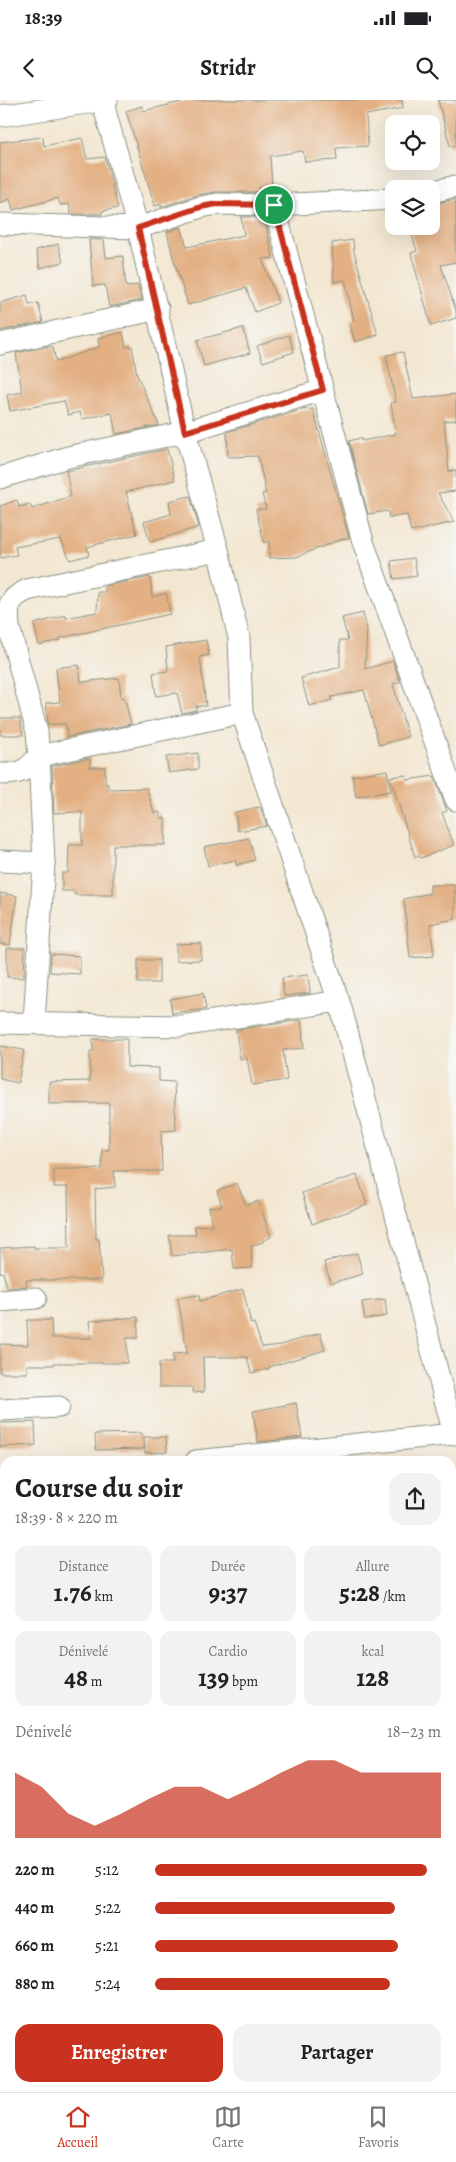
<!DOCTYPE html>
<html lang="fr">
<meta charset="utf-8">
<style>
body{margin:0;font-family:Alegreya,serif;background:#f2f2f2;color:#202124;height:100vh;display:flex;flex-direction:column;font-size:19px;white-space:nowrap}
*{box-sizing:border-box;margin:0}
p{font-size:16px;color:#757577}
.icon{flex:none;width:28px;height:28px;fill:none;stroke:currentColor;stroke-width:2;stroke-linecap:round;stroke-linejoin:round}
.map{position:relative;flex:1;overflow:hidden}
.details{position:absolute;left:0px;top:1356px;width:456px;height:636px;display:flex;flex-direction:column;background:#fff;border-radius:15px 15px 0 0;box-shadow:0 5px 20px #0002}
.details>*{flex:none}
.tools{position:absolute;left:385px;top:15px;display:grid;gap:10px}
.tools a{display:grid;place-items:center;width:55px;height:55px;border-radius:10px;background:#fff;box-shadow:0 5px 20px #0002;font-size:25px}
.pin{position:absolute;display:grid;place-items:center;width:42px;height:42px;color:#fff;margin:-21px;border:2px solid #fff;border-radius:50%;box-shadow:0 1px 5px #0007}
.round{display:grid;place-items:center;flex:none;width:52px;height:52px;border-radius:15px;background:#f2f2f2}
.overview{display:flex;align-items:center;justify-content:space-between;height:85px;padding:0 15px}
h1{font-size:28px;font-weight:600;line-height:38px}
.metrics{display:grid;grid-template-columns:repeat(3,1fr);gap:8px;height:85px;padding:5px 15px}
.metrics div{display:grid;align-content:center;border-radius:12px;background:#f2f2f2;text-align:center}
.metrics b{font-size:25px;font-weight:600}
.metrics small{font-size:14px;font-weight:400}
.metrics p{font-size:14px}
.chart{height:140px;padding:10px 15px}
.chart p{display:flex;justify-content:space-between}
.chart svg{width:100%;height:90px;margin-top:5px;fill:#c8321e;opacity:.7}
.action{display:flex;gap:10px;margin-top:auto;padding:10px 15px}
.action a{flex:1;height:58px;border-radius:15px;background:#c8321e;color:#fff;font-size:20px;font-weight:600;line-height:58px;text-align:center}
.action a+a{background:#f2f2f2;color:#202124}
ul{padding:0 15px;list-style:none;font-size:16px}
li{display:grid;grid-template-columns:80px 60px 1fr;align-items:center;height:38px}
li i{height:12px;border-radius:6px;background:#c8321e}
.status{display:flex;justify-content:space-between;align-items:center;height:35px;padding:0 25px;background:#fff;direction:ltr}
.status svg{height:14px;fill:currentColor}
header{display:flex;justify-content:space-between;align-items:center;height:65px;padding:0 15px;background:#fff;font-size:22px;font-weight:600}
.dock{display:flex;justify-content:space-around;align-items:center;height:70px;border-top:1px solid #e0e0e0;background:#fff;font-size:14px;color:#757577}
.dock a{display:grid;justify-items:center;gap:2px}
.dock .active{color:#c8321e}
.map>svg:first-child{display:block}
.building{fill:#e3b083}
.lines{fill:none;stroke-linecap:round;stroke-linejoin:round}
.minor-casing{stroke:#899283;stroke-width:23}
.minor{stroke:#fff;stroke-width:21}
.route-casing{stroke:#fff;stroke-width:10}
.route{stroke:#c8321e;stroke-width:6}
</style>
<div class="status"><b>18:39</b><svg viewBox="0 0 49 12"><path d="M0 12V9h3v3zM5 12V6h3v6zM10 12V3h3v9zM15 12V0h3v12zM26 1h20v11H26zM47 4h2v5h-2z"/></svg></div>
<header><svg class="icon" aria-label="back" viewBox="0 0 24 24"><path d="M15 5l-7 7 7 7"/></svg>Stridr<svg class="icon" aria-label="search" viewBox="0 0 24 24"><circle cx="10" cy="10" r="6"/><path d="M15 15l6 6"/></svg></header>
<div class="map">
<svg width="456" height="1992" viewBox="0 0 456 1992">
<rect width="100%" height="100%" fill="#f6f6f2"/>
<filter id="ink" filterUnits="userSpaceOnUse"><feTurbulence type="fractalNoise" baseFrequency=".02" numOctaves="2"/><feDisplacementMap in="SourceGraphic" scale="10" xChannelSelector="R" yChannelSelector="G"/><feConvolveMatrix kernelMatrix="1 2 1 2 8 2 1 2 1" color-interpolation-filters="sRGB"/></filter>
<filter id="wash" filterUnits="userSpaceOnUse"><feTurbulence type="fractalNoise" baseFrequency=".0096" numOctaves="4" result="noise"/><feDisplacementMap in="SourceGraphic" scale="20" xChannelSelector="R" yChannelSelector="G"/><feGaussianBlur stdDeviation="1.12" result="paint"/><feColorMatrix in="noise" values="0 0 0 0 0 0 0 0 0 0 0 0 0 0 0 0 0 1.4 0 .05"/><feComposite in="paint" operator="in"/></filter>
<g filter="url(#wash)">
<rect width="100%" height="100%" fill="#f3e7d2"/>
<g id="blocks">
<g class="building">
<path d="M189 0H402L403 8 366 15 368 46 336 48 337 60 305 62 303 51 270 56 272 87 259 88 260 92H215L197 95 161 107V104L155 106 126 11 142 6 143 11Z"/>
<path d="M438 0H456V46H450Z"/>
<path d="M43 37 44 46 82 38 87 59 105 57 118 108 102 111V114H71L69 104 60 105 58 98 13 110 10 99 0 103V42Z"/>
<path d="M456 99V162L441 165 456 211V218L431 226 411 153 417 151 409 126H431V104Z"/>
<path d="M241 117H264L273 158 262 159 278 203 255 212 246 188 188 205 173 157 167 132 181 127 187 147 244 135Z"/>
<path d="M89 139 104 140 106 158 123 156 126 187 138 185 142 200 109 207 105 185 93 186Z"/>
<path d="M353 140 354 152 378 235 355 242 349 222 354 221 345 180 334 182 332 143Z"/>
<path d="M58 144 63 162 40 168 36 150Z"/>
<path d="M27 195 29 205 38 203 43 222 0 231V203Z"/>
<path d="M243 228 250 253 204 266 197 240Z"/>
<path d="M123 232 126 247 132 246 137 275 159 325 116 334 112 313 82 319 80 312 68 315 64 301 10 311 7 295 22 292 16 253 49 246 53 247 56 262 99 247 98 238Z"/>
<path d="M289 235 294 252 263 262 257 246Z"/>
<path d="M403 252 413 299 456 294V320L444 321 449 371 456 370V391L438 393 454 422 411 432 407 415 389 418 388 411 368 414 349 341 361 338 362 341 396 334 391 303 396 302 386 255Z"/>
<path d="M313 309 349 438 342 439 296 457 269 458V441L264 443 256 409H266L262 394 266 393 258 356 228 357 227 332 301 310Z"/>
<path d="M167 349 175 380 126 392 137 434 87 447 89 455 70 460 61 439 15 447 17 455 0 458V406L17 400 19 407 30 404 32 409 71 396 66 371Z"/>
<path d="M190 396 199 427 150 442 144 422 171 414 169 401Z"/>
<path d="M414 458 417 476 394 479 391 461Z"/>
<path d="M150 477 152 497 166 493 170 514 60 538V540L39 545 34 524 66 515V518L97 512 98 492H105V486Z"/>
<path d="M363 513 367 529 365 569 393 561 400 582 393 584 408 637 379 645 364 590 331 597 332 600 309 606 301 578 340 567V540H348L342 518Z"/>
<path d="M206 540 209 555 200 557 206 606H196V610L182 613 177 593 156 596 153 573 168 571 166 547Z"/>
<path d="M79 565 81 582 119 578 121 598 124 597 131 624 67 637 66 624H48L46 603 60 602 56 568Z"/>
<path d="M0 618H20L23 635H0Z"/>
<path d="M198 653V669L169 673 166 657Z"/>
<path d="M90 658V667H105V684H108V689L147 688 154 713 160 712V718H165V745H113V795H75L74 791H62V773H68L69 745H82V712L54 713 52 666Z"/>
<path d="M387 670 391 691 356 697 352 676Z"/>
<path d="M406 675 407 680 434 676 447 711 442 713 454 745 421 758 419 756 415 757 390 677Z"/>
<path d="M260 707 267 726 238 731 235 712Z"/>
<path d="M249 738 255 760 236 765 235 760 208 766 204 747Z"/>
<path d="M430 785H455V819L430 824 434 856 410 858 404 799 430 793Z"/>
<path d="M0 793 17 796 10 845 0 844Z"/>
<path d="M201 843V860L176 861V844Z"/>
<path d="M7 848H25L24 878 7 877Z"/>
<path d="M51 854 80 856V874L50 872Z"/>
<rect x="138" y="860" width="21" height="23"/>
<path d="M308 875 310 893 284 896 282 878Z"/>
<path d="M203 893 206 909 172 913 170 899Z"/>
<path d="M301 920 304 948 283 950 287 980 252 985 247 958 240 959 236 930Z"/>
<path d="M93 939H127V967L159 968V981L174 982 176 1030 161 1031 162 1071H114L115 1087 95 1089 96 1139H99L102 1180H26L27 1186 7 1188 3 1172 0 1173V1148L34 1146V1148H69L68 1087H54V1069H102V1050H109V1003L49 1004V982L90 981V951H93Z"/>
<path d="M0 946 24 950 18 983 0 979Z"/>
<path d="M357 1075 367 1105 312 1124 302 1093Z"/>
<path d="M237 1083 246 1105 258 1101 271 1137 262 1141 263 1142 251 1146 252 1168 234 1169 232 1149 172 1156 169 1135H196L195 1126 212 1125 209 1107 222 1106 217 1091Z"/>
<path d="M357 1153 363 1174 331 1183 324 1162Z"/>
<path d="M243 1189 251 1224 254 1223 262 1247 281 1245 320 1233 325 1250 269 1267V1269L251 1273 247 1257H203L204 1292 193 1293 192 1287H159V1263H173V1254L187 1253 178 1198 199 1195 200 1201Z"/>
<path d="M385 1199 387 1216 365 1219 362 1202Z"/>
<path d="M138 1217V1238H127V1263H54V1265H27V1273H0V1244L28 1245 27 1220H51L52 1238H91L89 1221Z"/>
<path d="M296 1303 302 1337 258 1342 253 1311Z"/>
<path d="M35 1322 36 1345 0 1347V1323Z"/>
<path d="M142 1333 143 1349 96 1350 95 1334Z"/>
<path d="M144 1337H166L167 1352 145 1353Z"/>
</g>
</g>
</g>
<g filter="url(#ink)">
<use href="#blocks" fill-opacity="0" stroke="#899283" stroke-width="1"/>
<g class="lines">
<g class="minor-casing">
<g id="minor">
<path d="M0 16 107 0"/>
<path d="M431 92 456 86"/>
<path d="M274 105 363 442 456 700"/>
<path d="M0 124 138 128 201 107 217 104 274 105 394 99"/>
<path d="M0 244 158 209"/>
<path d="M0 378 68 357 185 332 323 290"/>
<path d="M0 674C21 674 25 672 39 656L37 632 9 527C7 506 8 499 27 490L218 450"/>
<path d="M0 761 44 763"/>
<path d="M34 922 44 763 39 656 242 613 239 538 218 450 185 332 138 128 102 0"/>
<path d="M0 923 181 926 339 901"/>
<path d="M0 1201 36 1198"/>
<path d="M0 1310 59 1307"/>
<path d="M196 1361 454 1334 341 908 242 613"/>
<path d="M0 1389 5 1388"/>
<path d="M0 1600 5 1599"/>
</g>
</g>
<use href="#minor" class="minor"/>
</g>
</g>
<g class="lines" filter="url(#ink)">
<g class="route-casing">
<path id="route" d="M217 104 274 105 323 290 185 332 138 128 201 107Z"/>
</g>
<use href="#route" class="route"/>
</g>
</svg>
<div class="tools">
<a><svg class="icon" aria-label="locate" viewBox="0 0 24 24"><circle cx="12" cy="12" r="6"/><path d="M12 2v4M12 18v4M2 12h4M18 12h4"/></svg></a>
<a><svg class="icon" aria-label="layers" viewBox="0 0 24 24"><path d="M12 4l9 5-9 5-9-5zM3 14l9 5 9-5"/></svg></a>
</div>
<div class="pin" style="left:274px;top:105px;background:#1e9e55"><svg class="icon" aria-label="arrive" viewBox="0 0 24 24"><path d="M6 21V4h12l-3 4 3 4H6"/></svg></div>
<section class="details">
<div class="overview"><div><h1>Course du soir</h1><p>18:39 · 8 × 220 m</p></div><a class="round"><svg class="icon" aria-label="share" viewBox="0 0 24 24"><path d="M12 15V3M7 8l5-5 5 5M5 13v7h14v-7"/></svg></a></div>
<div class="metrics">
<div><p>Distance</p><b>1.76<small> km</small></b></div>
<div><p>Durée</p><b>9:37</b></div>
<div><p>Allure</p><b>5:28<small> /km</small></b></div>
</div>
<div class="metrics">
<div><p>Dénivelé</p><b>48<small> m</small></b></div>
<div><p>Cardio</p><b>139<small> bpm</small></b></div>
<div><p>kcal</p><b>128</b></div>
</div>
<div class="chart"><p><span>Dénivelé</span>18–23 m</p>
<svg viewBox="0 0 160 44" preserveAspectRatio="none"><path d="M0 44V12L10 19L20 32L30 38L40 32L50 25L60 19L70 19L80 25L90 19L100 12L110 6L120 6L130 12L140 12L150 12L160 12V44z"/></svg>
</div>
<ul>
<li><b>220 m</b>5:12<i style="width:95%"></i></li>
<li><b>440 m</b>5:22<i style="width:84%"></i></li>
<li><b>660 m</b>5:21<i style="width:85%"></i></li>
<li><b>880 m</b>5:24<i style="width:82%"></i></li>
</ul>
<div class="action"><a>Enregistrer</a><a>Partager</a></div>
</section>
</div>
<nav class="dock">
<a class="active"><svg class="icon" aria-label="home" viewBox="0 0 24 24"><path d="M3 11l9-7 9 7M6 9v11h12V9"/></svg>Accueil</a>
<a><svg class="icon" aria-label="map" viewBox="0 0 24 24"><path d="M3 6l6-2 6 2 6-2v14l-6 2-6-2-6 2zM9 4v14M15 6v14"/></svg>Carte</a>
<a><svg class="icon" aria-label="saved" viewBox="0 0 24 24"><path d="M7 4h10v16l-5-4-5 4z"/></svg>Favoris</a>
</nav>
